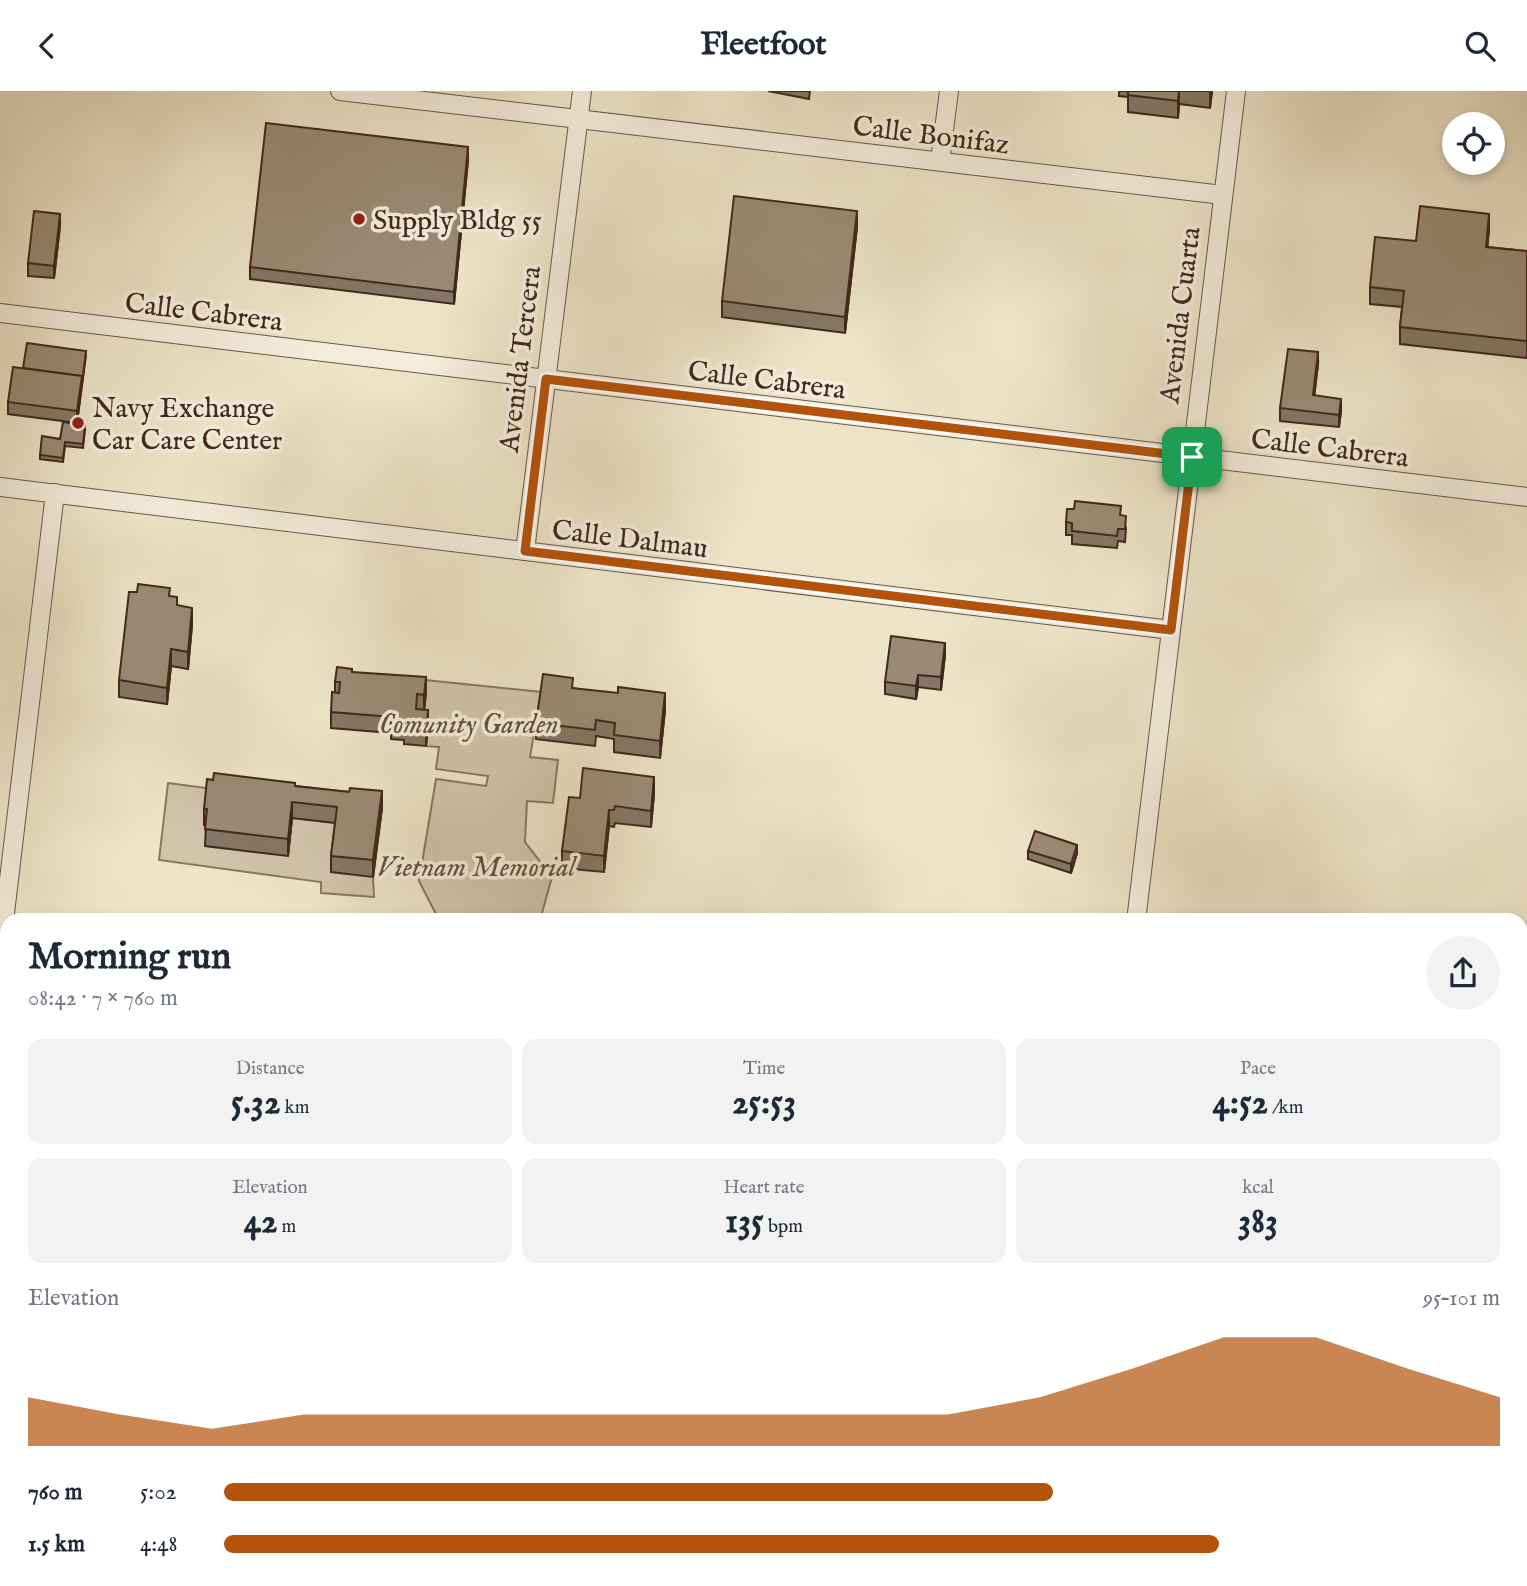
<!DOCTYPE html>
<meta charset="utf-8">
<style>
body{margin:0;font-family:"IM FELL English",serif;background:#f2f2f3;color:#1f2937;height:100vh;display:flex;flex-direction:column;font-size:26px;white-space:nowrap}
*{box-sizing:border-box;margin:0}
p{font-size:23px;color:#747a83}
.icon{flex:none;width:38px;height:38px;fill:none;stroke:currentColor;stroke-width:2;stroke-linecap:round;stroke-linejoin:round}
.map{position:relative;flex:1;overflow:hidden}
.sheet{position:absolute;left:0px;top:822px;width:1528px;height:674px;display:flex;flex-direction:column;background:#fff;border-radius:21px 21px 0 0;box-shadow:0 4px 10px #0003}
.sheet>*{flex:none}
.tools{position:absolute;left:1442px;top:21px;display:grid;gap:14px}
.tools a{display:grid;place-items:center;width:63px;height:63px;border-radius:50%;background:#fff;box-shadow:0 4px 10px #0003;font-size:35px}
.pin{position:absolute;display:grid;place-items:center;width:60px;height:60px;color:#fff;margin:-30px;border-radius:14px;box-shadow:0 4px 10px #0006}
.round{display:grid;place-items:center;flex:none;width:74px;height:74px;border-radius:37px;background:#f2f2f3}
.head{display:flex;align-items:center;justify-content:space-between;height:119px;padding:0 28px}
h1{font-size:38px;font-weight:700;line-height:52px}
.figures{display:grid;grid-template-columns:repeat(3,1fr);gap:10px;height:119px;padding:7px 28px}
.figures div{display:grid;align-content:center;border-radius:14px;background:#f2f2f3;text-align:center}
.figures b{font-size:35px;font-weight:700}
.figures small{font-size:19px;font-weight:400}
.figures p{font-size:19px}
.chart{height:196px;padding:14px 28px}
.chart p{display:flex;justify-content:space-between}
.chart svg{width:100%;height:126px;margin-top:7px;fill:#b45309;opacity:.7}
ul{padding:0 28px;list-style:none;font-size:23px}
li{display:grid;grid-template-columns:112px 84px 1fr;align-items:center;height:52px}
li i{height:18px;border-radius:9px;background:#b45309}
header{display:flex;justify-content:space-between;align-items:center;height:91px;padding:0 28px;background:#fff;font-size:32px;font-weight:700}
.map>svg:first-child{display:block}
.green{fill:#d0c4ab;stroke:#887664;stroke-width:2}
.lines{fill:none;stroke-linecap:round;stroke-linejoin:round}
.lane-casing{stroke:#6c5747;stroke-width:11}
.street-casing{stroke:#6c5747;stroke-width:20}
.secondary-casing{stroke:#41281c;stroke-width:27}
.lane{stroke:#f3eddb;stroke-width:9}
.street{stroke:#f3eddb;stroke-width:18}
.secondary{stroke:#f3eddb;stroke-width:24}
.wall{fill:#847765;stroke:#41281c;stroke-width:2}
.shaded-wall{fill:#6c6152;stroke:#41281c;stroke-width:2}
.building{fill:#9a8a75;stroke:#41281c;stroke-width:2}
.route-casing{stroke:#fff;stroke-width:14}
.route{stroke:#b45309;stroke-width:9}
.poi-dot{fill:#8f2418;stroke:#f3eddb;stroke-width:2.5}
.labels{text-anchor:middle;stroke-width:7;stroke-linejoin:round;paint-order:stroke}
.street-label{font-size:28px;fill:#41281c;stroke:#f3eddb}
.poi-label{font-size:28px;fill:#41281c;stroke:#f3eddb;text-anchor:start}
.park-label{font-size:28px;font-style:italic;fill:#654f40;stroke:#f3eddb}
</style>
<header><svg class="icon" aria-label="back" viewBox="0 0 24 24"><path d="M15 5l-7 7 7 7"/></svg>Fleetfoot<svg class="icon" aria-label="search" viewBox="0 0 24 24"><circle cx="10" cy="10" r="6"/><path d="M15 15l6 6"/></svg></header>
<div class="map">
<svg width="1527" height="1495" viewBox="0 0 1527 1495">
<rect width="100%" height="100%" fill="#ede4c8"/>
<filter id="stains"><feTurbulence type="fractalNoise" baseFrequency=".00286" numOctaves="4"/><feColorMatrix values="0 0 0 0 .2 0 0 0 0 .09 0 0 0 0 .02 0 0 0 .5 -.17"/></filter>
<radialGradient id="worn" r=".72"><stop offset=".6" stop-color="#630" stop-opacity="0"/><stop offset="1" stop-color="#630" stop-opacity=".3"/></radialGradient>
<g class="green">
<path d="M425 589 541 601 530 666 558 669 553 712 527 710 525 751 552 786 540 829H439L419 790 436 688 486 695 488 685 436 678 439 656 426 655 417 620Z"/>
<path d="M168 692 214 698 207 734 288 764 292 727 337 732 373 786 374 806 321 802V791L159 769Z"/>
<path d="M7 898V1222L0 1221V953Z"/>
</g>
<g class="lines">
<g class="lane-casing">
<g id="lane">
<path d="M792 1489 793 1495"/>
<path d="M1145 1495 1146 1489"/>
</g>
</g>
<g class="street-casing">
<g id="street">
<path d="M340 0 1223 104"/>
<path d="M940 70 949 0"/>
<path d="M0 222 1527 406"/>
<path d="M0 396 1171 539"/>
<path d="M525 460 582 0"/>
<path d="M1136 830 1236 0"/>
<path d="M0 864 55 402"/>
<path d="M0 1228H7"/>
</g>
</g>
<g class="secondary-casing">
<g id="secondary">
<path d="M1521 1019 1527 1020"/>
<path d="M403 1495 404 1489"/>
<path d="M1056 1495 1057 1489"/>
</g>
</g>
<use href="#lane" class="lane"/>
<use href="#street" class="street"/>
<use href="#secondary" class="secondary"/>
</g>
<g class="wall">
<path d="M768 0H810L809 8Z"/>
<path d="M1119 0H1212L1210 17 1179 13 1178 27 1128 21V6L1119 5Z"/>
<path d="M468 69 454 213 250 188V176Z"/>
<path d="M60 135 54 187 28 185V172Z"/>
<path d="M857 136 845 242 722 226V210Z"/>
<path d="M1489 139 1487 156 1527 160V267L1400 253V236L1402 216 1370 213V196L1416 150Z"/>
<path d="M86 260 77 332 8 323V311L23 277Z"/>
<path d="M1318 273 1314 304 1341 320 1339 336 1280 330V317Z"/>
<path d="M85 339 83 357 65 355 63 371 40 368V364L60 348Z"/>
<path d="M1121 424 1126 437 1125 451 1118 450 1117 457 1072 453V444H1066V431Z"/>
<path d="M170 505 192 534 188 578 171 575 167 613 119 606V589Z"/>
<path d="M945 564 941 599 918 596 916 608 885 603V591Z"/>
<path d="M352 581 426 602 424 618 428 635 426 655 404 653V649L391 648V642L331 637V621L335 602V591Z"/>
<path d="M573 597 665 619 660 667 614 661V648L596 645 595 655 536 648V632Z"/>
<path d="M295 695 349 701 382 717 373 786 331 781V765L335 732 292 727 288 765 205 755 206 734H204V718Z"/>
<path d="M654 703 651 736 615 732 614 736 609 735 604 781 562 777V760L580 707Z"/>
<path d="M1028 760 1077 762 1071 782 1028 768Z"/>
<path d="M0 1268 7 1269V1340L0 1339Z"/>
<rect x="536" y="1489" width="43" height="6"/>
</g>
<g class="shaded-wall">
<path d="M1179 0V13L1178 27V10Z"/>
<path d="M1210 0H1212L1210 17Z"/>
<path d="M468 56V69L454 213V201Z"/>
<path d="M857 120V136L845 242V226Z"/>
<path d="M60 123V135L54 187V175Z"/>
<path d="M1489 123V139L1486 172V156Z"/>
<path d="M1318 261V273L1313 317V304Z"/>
<path d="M86 264 77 332V320L82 285Z"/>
<path d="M1341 308V320L1339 336V324Z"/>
<path d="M192 517V534L188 578V561Z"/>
<path d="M945 552V564L941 599V586Z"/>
<path d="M171 558V575L167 613V597Z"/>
<path d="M918 584V596L916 608V595Z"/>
<path d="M426 586V602L424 621V604Z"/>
<path d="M665 602V619L660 667V650Z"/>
<path d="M428 619V635L426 655V639Z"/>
<path d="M654 686V703L651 736V720Z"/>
<path d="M382 700V717L373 786V769Z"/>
<path d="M292 711V727L288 765V748Z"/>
<path d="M609 719V735L604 781V765Z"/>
<path d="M1077 754V762L1071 782V773Z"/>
<path d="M930 1489H962L954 1495H930Z"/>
</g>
<g class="building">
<path d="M1128 0H1179L1178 10 1128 4Z"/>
<path d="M266 32 468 56 454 201 250 176Z"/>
<path d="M734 105 857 120 845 226 722 210Z"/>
<path d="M1420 115 1489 123 1486 156 1527 160V250L1400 236 1404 200 1370 196 1375 146 1416 150Z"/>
<path d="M34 120 60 123 54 175 28 172Z"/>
<path d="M27 252 86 260 82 293V285L23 277Z"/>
<path d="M1288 258 1318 261 1313 304 1341 308 1339 324 1280 317Z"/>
<path d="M13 276 82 285 77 320 8 311Z"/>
<path d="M63 331 85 334 83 353 65 351 63 367 40 364 42 345 60 348Z"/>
<path d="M1075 410 1121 415 1120 424 1126 425 1125 438H1118L1117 445 1072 440V432L1066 431 1067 418H1074Z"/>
<path d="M138 493 170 497 169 505 177 506V514L192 517 188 561 171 558 167 597 119 589 129 501H137Z"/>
<path d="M891 545 945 552 941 586 918 584 916 595 885 591Z"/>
<path d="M337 576 352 578V581L426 586 424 604 417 603 416 618 428 619 426 639 404 637V632H391L392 626 331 621 332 601 339 602 340 591H335Z"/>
<path d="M543 583 573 587 572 597 618 602V596L665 602 660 650 614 644 615 632 596 629 595 639 536 632Z"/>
<path d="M583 677 654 686 651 720 615 715 614 719H609L604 765 562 760 569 706 580 707Z"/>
<path d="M214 682 295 692V695L349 701 350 697 382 700 373 769 331 765 337 716 292 711 288 748 205 738 207 718H204L207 688 213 689Z"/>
<path d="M1035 740 1077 754 1071 773 1028 760Z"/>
<path d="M0 1268 7 1269V1324L0 1322Z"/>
<path d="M7 1363V1489H50L49 1495H0V1421Z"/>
<path d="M84 1489 100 1491V1489H130L141 1491V1489H169L168 1495H83Z"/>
<path d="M540 1489H578V1493H574L573 1495H539Z"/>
<path d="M810 1489H930L934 1495H802Z"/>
<rect x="1405" y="1489" width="69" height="6"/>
</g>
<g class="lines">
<g class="route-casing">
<path id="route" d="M546 288 1192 366 1171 539 525 460Z"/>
</g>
<use href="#route" class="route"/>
</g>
<g class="poi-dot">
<circle cx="359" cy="128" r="7"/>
<circle cx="78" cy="332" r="7"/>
</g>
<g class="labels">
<g class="street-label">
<text transform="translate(931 43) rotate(7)" y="10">Calle Bonifaz</text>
<text transform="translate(204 220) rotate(7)" y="10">Calle Cabrera</text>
<text transform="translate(1179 224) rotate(-83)" y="10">Avenida Cuarta</text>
<text transform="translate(519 268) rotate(-83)" y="10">Avenida Tercera</text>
<text transform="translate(767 288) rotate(7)" y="10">Calle Cabrera</text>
<text transform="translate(1330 356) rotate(7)" y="10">Calle Cabrera</text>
<text transform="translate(630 447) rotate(7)" y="10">Calle Dalmau</text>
</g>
<g class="poi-label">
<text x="373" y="138">Supply Bldg 55</text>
<text x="92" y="326">Navy Exchange<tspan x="92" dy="32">Car Care Center</tspan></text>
</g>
<g class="park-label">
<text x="469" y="642">Comunity Garden</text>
<text x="476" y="785">Vietnam Memorial</text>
</g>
</g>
<rect width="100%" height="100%" filter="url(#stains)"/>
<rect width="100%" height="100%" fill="url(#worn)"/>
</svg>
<div class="tools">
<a><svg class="icon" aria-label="locate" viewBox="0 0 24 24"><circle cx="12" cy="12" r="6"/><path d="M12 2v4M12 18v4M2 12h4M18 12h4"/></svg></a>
</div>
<div class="pin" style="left:1192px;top:366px;background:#1e9e55"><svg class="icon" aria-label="arrive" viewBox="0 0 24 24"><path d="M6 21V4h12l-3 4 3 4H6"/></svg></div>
<section class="sheet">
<div class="head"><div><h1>Morning run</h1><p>08:42 · 7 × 760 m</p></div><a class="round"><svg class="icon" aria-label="share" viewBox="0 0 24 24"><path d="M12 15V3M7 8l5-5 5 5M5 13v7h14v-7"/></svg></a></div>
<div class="figures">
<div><p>Distance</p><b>5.32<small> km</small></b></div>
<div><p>Time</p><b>25:53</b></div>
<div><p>Pace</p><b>4:52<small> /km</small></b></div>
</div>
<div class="figures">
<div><p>Elevation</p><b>42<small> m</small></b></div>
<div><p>Heart rate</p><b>135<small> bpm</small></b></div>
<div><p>kcal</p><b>383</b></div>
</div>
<div class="chart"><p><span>Elevation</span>95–101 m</p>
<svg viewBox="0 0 160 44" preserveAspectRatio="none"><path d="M0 44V27L10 33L20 38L30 33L40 33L50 33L60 33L70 33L80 33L90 33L100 33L110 27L120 17L130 6L140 6L150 17L160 27V44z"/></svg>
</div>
<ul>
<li><b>760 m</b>5:02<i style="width:65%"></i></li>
<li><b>1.5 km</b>4:48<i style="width:78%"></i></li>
</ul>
</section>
</div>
